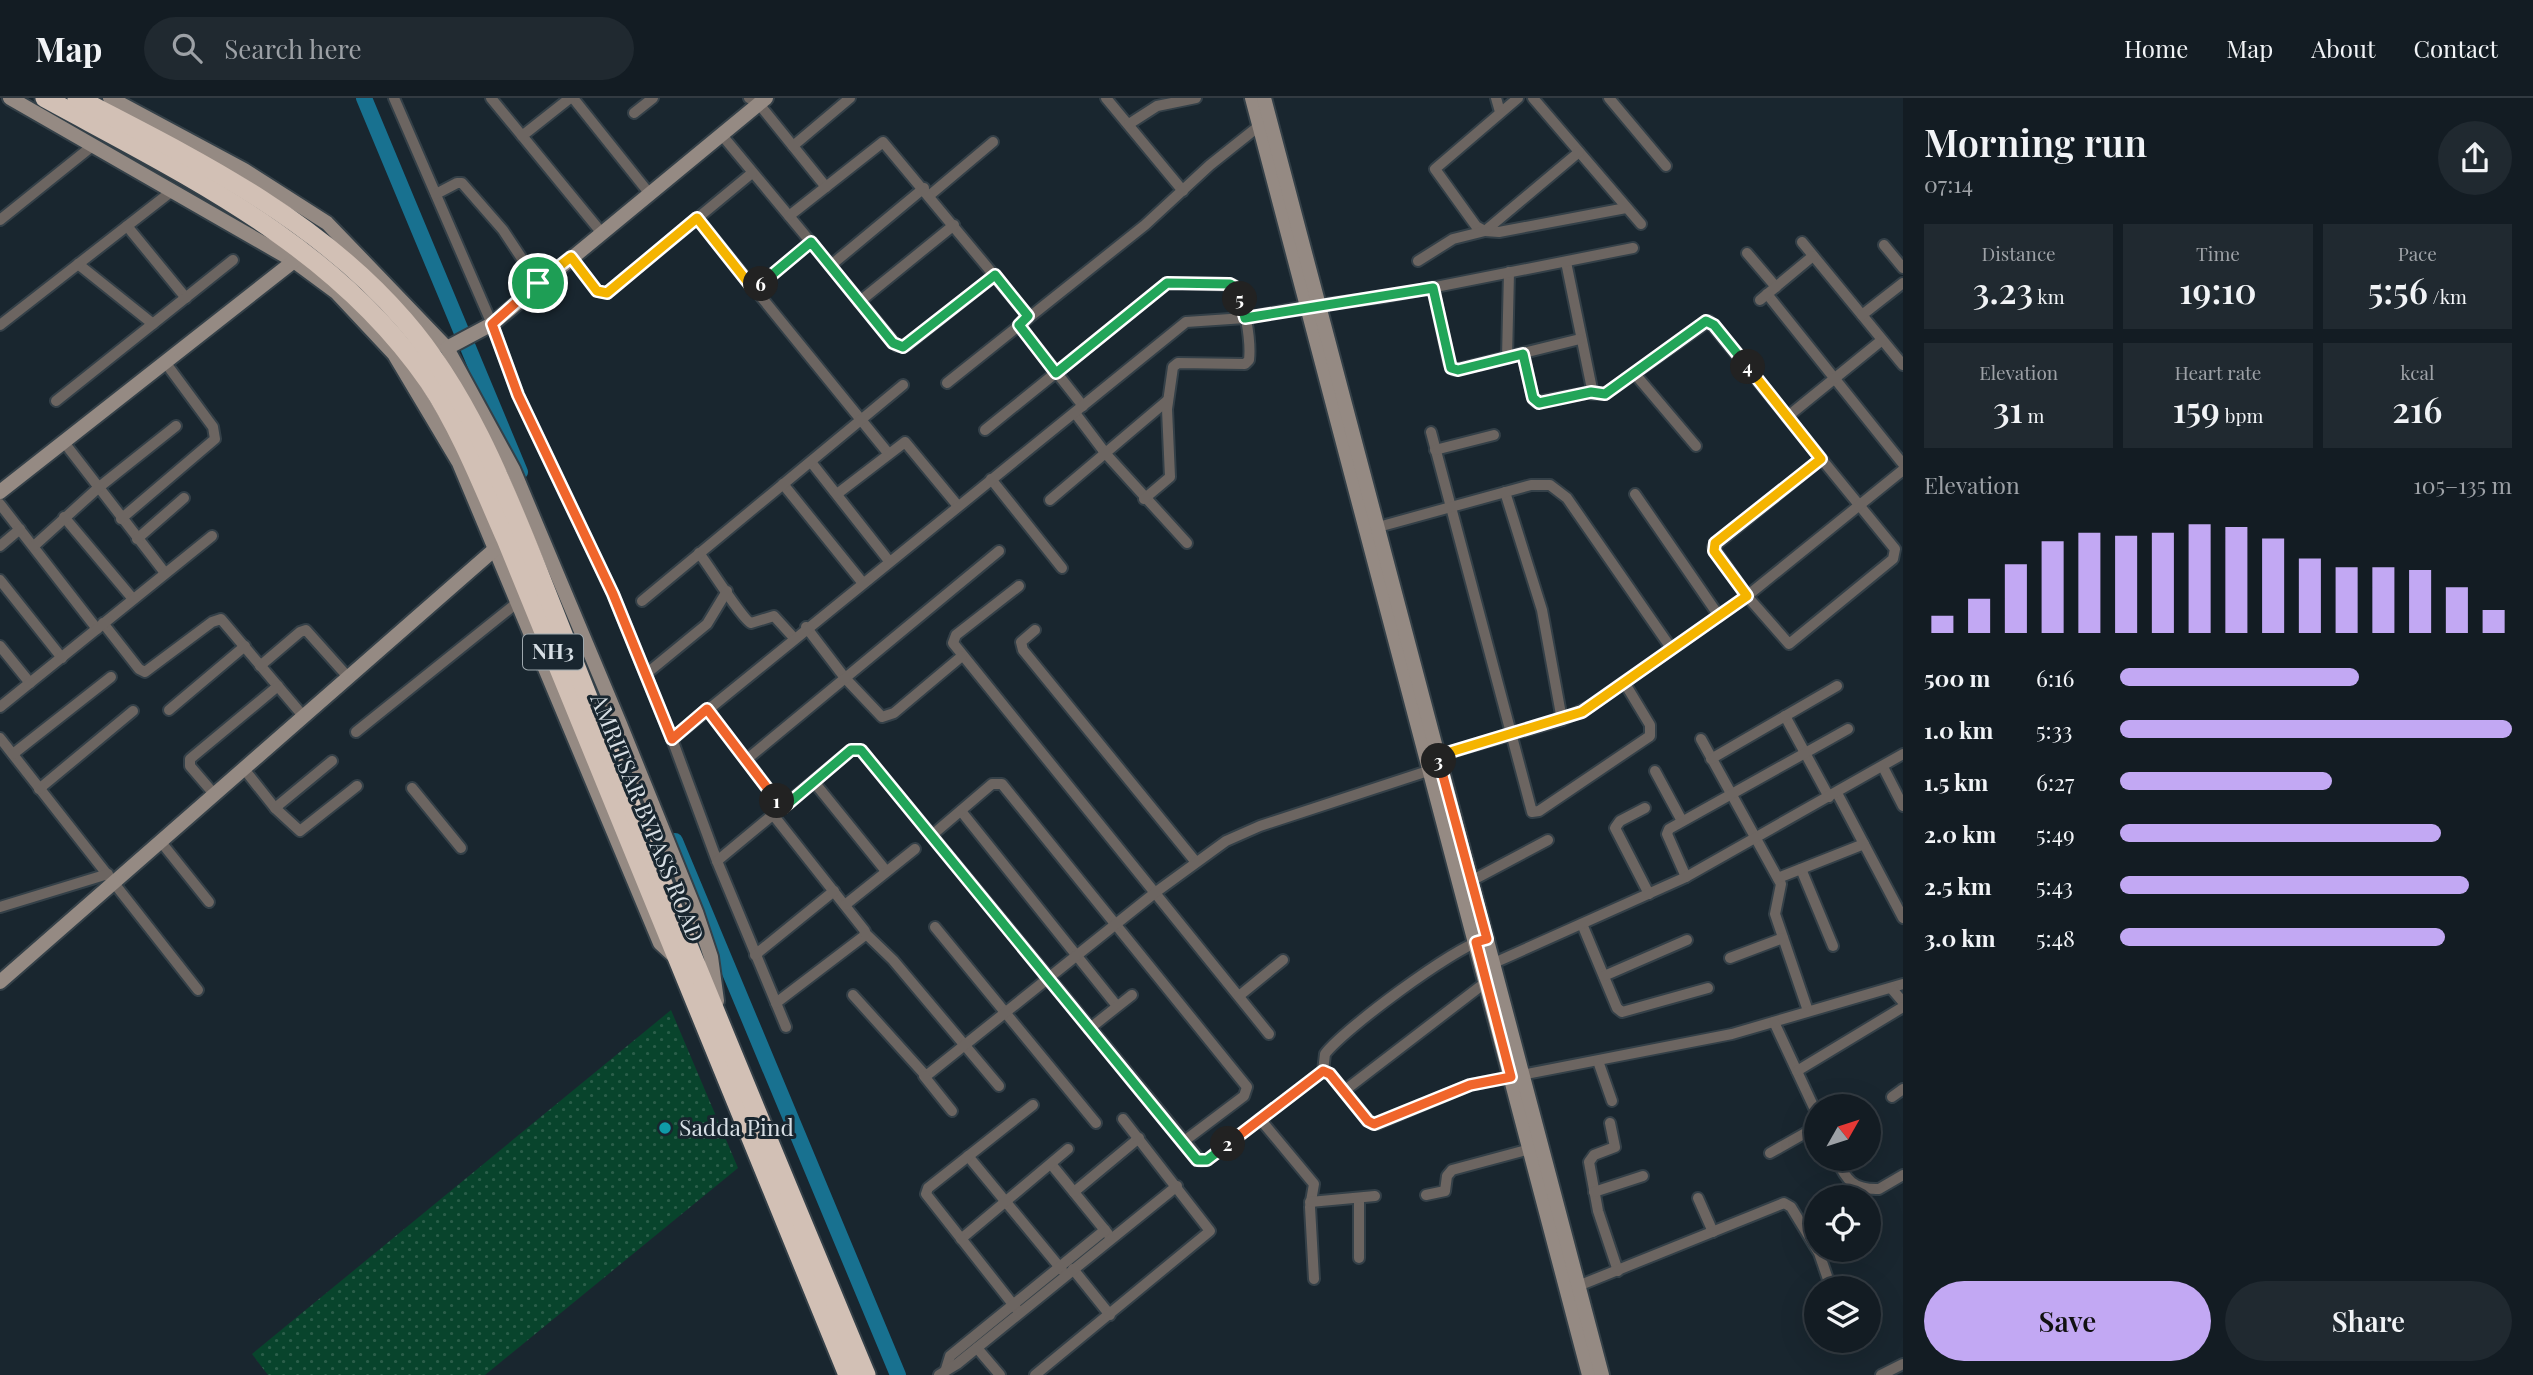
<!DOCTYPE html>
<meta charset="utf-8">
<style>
body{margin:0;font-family:"Playfair Display",serif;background:#202930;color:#f1f3f6;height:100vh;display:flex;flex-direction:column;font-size:26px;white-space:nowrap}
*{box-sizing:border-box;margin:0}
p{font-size:23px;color:#9da1a6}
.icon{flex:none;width:38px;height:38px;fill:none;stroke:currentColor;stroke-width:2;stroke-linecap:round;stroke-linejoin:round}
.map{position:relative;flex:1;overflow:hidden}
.details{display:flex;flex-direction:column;background:#131c23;width:630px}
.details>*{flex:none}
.needle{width:46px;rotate:51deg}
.controls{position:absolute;left:1804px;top:996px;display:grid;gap:14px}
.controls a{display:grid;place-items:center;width:77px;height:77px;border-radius:50%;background:#131c23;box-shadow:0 7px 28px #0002,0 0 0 2px #323a41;font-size:35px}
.pin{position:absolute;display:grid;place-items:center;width:60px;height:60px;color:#fff;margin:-30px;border:4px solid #fff;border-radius:50%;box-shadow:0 2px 7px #0007}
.km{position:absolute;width:35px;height:35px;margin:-18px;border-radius:50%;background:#222;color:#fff;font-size:19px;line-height:35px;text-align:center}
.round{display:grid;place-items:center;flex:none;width:74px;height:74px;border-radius:37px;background:#202930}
.head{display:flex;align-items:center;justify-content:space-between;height:119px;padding:0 21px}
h1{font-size:38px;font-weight:600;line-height:52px}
.stats{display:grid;grid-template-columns:repeat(3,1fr);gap:10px;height:119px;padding:7px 21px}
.stats div{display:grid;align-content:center;border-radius:0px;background:#202930;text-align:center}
.stats b{font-size:35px;font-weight:600}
.stats small{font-size:19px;font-weight:400}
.stats p{font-size:19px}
.chart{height:196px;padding:14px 21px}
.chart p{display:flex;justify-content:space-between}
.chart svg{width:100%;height:126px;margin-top:7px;stroke:#c2a8f3;stroke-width:6}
.primary-button{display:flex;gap:14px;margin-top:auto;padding:14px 21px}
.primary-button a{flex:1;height:80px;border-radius:42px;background:#c2a8f3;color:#111;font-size:28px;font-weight:600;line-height:80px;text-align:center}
.primary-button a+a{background:#202930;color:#f1f3f6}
ul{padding:0 21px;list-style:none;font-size:23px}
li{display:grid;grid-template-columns:112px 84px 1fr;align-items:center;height:52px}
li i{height:18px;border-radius:9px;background:#c2a8f3}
header{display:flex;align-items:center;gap:42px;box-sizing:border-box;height:98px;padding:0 35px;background:#131c23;border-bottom:2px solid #323a41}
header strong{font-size:33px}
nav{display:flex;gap:38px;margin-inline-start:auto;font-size:24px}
.search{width:490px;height:63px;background:#202930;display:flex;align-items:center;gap:18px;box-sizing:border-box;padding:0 24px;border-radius:38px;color:#9da1a6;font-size:26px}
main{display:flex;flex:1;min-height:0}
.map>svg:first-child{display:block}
.grass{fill:url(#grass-dots)}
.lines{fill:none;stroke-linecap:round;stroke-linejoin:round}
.river{stroke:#187190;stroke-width:16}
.street-casing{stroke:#344048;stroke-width:14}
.secondary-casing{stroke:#344048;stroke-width:18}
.highway-casing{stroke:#344048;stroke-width:23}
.street{stroke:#6c6561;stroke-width:10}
.secondary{stroke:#958a83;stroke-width:14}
.highway{stroke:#d2c0b5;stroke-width:19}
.split-1-casing{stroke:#fff;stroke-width:14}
.split-2-casing{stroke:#fff;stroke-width:14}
.split-3-casing{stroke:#fff;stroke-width:14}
.split-4-casing{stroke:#fff;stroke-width:14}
.split-5-casing{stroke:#fff;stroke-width:14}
.split-6-casing{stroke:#fff;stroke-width:14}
.split-7-casing{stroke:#fff;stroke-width:14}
.split-1{stroke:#f0652b;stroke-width:9}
.split-2{stroke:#22a559;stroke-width:9}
.split-3{stroke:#f0652b;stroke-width:9}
.split-4{stroke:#f5b400;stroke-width:9}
.split-5{stroke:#22a559;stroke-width:9}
.split-6{stroke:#22a559;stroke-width:9}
.split-7{stroke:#f5b400;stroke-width:9}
.culture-dot{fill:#0f9aa8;stroke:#19262f;stroke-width:2.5}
.labels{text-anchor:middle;stroke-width:6;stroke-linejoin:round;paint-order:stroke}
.shield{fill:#19262f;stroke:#9ea8ae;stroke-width:2}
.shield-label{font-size:21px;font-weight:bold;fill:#d7dfe5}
.street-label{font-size:23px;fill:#d7dfe5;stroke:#19262f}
.poi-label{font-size:23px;fill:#d7dfe5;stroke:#19262f;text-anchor:start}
</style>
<header>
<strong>Map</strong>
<div class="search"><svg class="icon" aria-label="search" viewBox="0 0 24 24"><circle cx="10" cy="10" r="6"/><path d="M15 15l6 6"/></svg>Search here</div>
<nav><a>Home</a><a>Map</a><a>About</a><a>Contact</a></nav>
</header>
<main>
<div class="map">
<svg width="1903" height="1277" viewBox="0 0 1903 1277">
<defs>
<pattern id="grass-dots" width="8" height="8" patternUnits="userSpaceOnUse" patternTransform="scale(1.75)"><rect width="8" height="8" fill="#08442c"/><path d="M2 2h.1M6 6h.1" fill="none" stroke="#2b5f4a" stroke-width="1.8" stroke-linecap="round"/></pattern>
</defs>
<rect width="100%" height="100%" fill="#19262f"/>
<path class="grass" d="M671 912 738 1070 485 1277H268L252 1256Z"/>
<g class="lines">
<g class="river">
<path d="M364 0 520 374"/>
<path d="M675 743 898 1277"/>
</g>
<g class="street-casing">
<g id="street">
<path d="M394 0 492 226 518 297 613 496 672 641 717 763 786 929"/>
<path d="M491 0 601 134"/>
<path d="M573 0 649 95"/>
<path d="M749 0 759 6 826 89"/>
<path d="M1106 0 1183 93"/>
<path d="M1496 0 1500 14"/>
<path d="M1518 0 1435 71 1476 128 1485 133 1499 134 1626 110"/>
<path d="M1533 0 1641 126"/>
<path d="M1609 0 1666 68"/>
<path d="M634 15 653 0"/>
<path d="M1129 26 1157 8 1196 0"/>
<path d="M721 36 897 248 907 247 995 177"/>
<path d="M522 38 570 0"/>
<path d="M793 48 850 0"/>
<path d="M436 96 457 85H462L503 132 538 185"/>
<path d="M930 97 993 44"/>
<path d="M789 118 883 44 1028 218"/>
<path d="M697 120 888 355"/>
<path d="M0 122 91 49"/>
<path d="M127 128 186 200"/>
<path d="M1802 144 1903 267"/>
<path d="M1884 147 1903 170"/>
<path d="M1747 155 1776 189"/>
<path d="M571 159 597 193 607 195 752 75"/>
<path d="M1418 163 1453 141 1485 133 1579 54"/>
<path d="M1566 164 1593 296H1605L1709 223 1895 451 1893 461 1789 546 1747 498 1713 449 1821 361"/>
<path d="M78 166 153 226"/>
<path d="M830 168 924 90"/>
<path d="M1433 190 1449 265 1454 272 1580 241"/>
<path d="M754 192 811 144"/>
<path d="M1767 196 1903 366"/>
<path d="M1760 202 1813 158"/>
<path d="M859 204 954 127"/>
<path d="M1862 217 1903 185"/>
<path d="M0 227 172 93"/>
<path d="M1019 227 1083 308"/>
<path d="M1523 256 1533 300 1536 304 1591 294"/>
<path d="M1507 260 1509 174"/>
<path d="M1635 276 1696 348"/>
<path d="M947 285 1145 127 1210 67 1259 28"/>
<path d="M56 303 233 162"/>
<path d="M1075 315 1106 356 1187 445"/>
<path d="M1787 319 1882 242"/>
<path d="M985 332 1167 185 1233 187C1245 198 1251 245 1249 262L1245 266 1178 265 1173 269 1167 311 1170 379 1144 401"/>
<path d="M1431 334 1532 714 1539 713 1650 638V627L1624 584"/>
<path d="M63 343 165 475"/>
<path d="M1435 352 1494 337"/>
<path d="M811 364 889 463"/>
<path d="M991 381 1062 470"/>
<path d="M783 386 862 484"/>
<path d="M1505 394 1542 512 1562 622"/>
<path d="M837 396 905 344 958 408"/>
<path d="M1635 396 1719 518"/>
<path d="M1050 402 1168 302"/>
<path d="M0 406 97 531"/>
<path d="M64 419 133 501"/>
<path d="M121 421 215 341 213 329 165 264"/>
<path d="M1371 431 1531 387H1550L1567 400 1671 550"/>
<path d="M137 441 184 400"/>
<path d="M0 448 20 431"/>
<path d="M34 448 98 390 176 328"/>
<path d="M699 455C709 468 743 522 751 525L774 518 794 540"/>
<path d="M0 482 62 560"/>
<path d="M1019 488 956 537 953 545 1269 936"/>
<path d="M642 503 903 287"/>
<path d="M103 525 139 571 145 574 212 524 221 521 304 619"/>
<path d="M806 529 845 580 882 619 894 615 962 558"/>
<path d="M1035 532 1021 544 1023 552 1195 763"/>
<path d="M0 548 30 585"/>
<path d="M260 568 300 534 306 532 348 579"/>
<path d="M646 576 707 526 727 493"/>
<path d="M0 609 212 438"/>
<path d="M707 611 783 710"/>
<path d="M169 612 245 548"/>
<path d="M1785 618 1829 699"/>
<path d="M356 634 518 504"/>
<path d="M0 640 198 892"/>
<path d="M672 641 1186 224 1245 220 1308 208 1385 199 1633 150"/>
<path d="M1701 641 1781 786 1775 816 1808 913"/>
<path d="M13 656 111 579"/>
<path d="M1437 658 1562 622 1590 608 1747 498 1903 372"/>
<path d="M1711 661 1837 588"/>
<path d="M746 662 999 453"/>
<path d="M1883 669 1903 708"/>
<path d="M244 671 275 710 300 733 357 688"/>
<path d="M1655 673 1682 723"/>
<path d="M814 684 886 773"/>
<path d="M412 690 461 750"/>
<path d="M39 691 133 613"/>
<path d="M1837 695 1903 820"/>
<path d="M214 696 190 668V661L278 588"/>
<path d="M275 710 332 663"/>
<path d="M1645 710 1620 723 1615 730 1649 796"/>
<path d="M961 713 1117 908"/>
<path d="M774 718 865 833 864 838 776 905"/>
<path d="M931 738 992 686H1002L1247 989 1244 998 1183 1044"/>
<path d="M161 744 209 804"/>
<path d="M717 763 851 652H861L1201 1063 1207 1062 1323 973 1330 976 1369 1023 1377 1026 1470 987 1732 936 1903 886"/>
<path d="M1801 771 1833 848"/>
<path d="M1686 779 1667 736 1669 731 1848 631"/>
<path d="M1778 780 1864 746"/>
<path d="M1471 783 1548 742"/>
<path d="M845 807 915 751"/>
<path d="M0 809 108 776"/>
<path d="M1582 826 1617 910 1622 914 1708 890"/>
<path d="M935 829 1096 1025"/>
<path d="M865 835 893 862 999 988"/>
<path d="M755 857 834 793"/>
<path d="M1730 860 1783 840"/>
<path d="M1494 865 1686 779 1903 656"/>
<path d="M1604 878 1687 842"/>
<path d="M1891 890 1903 904"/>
<path d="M853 897 926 978 1156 794 1226 743 1260 728 1434 671"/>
<path d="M1239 898 1283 862"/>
<path d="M1774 924 1816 1014"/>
<path d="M1089 931 1132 897"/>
<path d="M1598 963 1612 1003"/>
<path d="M1323 973 1325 956C1344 931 1452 851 1481 843"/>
<path d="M1797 973 1903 909"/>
<path d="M924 978 952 1013"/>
<path d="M1344 993 1486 884"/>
<path d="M1892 999 1903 991"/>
<path d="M1260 1021 1314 1086 1310 1109 1314 1181"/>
<path d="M1610 1025 1615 1049 1594 1057 1589 1064 1598 1113 1618 1173"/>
<path d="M1770 1055 1816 1029"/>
<path d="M968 1058 1062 1172"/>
<path d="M1836 1060C1846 1082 1853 1092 1879 1091L1903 1077"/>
<path d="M1051 1066 1108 1136"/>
<path d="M1074 1094 1139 1040"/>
<path d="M1594 1094 1643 1078"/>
<path d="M1426 1097 1445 1093 1447 1078 1452 1072 1530 1051"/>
<path d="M1359 1100V1160"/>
<path d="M1698 1100 1713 1134"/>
<path d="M1310 1104 1375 1098"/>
<path d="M961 1141 1068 1051"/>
<path d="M1073 1171 1110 1217"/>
<path d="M1573 1190 1784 1105 1791 1109 1819 1155 1831 1190"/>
<path d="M1019 1214 926 1096 928 1090 1033 1007"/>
<path d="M977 1250 1000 1277"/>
<path d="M946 1271 950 1258 1105 1132"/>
<path d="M939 1277 957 1266 1177 1088"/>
<path d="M1035 1277 1210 1133 1123 1021"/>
<path d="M1881 1277 1903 1266"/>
</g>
</g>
<g class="secondary-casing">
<g id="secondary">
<path d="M10 0 294 163 336 194 394 256 459 365 660 845 673 857"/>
<path d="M110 0 244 72 327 125 447 250 513 371 620 626 696 814 711 859 717 903"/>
<path d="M1252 0 1589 1277"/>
<path d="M1264 0 1602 1277"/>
<path d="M447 250 492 226 766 0"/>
<path d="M0 394 294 163"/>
<path d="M0 884 495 451"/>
</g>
</g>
<g class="highway-casing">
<g id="highway">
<path d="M45 0C186 77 335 147 429 284 461 332 483 389 506 441L848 1277"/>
<path d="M77 0C195 61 316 120 404 222 465 292 502 383 536 468 560 529 584 589 608 650 692 860 779 1068 866 1277"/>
</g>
</g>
<use href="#street" class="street"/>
<use href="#secondary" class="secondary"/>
<use href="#highway" class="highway"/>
</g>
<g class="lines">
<g class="split-1-casing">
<path id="split-1" d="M538 185 492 226 518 297 613 496 672 641 707 611 777 703"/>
</g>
<g class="split-2-casing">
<path id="split-2" d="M777 703 783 710 851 652H861L1197 1062H1207L1228 1046"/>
</g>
<g class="split-3-casing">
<path id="split-3" d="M1228 1046 1323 973 1330 976 1368 1023 1374 1026 1470 987 1511 979 1476 844 1487 841 1439 663"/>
</g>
<g class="split-4-casing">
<path id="split-4" d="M1439 663 1437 658 1582 614 1747 498 1714 453 1715 445 1821 361 1748 269"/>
</g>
<g class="split-5-casing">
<path id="split-5" d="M1240 201 1245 220 1433 190 1451 270 1458 272 1523 256 1533 300 1539 305 1591 294 1605 296 1706 223 1714 227 1748 269"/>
</g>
<g class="split-6-casing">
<path id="split-6" d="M761 186 811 144 893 245 903 249 995 177 1028 218 1019 227 1056 275 1167 185 1230 186 1237 190 1240 201"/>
</g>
<g class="split-7-casing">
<path id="split-7" d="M538 185 571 159 597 193 607 195 697 120 754 192 761 186"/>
</g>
<use href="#split-1" class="split-1"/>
<use href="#split-2" class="split-2"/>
<use href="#split-3" class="split-3"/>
<use href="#split-4" class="split-4"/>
<use href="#split-5" class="split-5"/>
<use href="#split-6" class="split-6"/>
<use href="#split-7" class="split-7"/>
</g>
<circle class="culture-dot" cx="665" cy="1030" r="7"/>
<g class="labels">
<rect class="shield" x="523" y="536.5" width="60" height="35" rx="5"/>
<g class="shield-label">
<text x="553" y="561">NH3</text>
</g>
<g class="street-label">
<text transform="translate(647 720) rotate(68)" y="8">AMRITSAR BYPASS ROAD</text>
</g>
<g class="poi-label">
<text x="679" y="1038">Sadda Pind</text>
</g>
</g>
</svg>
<div class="controls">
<a><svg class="needle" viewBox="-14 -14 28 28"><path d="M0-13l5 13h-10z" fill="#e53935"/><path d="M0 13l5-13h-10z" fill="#9da1a6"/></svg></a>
<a><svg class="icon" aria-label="locate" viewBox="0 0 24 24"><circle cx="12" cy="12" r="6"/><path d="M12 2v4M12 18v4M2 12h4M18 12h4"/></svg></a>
<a><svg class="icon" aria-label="layers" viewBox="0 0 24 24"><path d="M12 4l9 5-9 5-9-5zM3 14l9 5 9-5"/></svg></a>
</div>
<div class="pin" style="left:538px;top:185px;background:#1e9e55"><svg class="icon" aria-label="arrive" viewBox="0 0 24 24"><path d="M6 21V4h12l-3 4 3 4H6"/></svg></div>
<b class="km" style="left:777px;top:703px">1</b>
<b class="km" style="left:1228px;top:1046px">2</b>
<b class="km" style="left:1439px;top:663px">3</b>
<b class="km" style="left:1748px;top:269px">4</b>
<b class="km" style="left:1240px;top:201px">5</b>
<b class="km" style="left:761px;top:186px">6</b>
</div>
<section class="details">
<div class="head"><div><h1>Morning run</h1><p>07:14</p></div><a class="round"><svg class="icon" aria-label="share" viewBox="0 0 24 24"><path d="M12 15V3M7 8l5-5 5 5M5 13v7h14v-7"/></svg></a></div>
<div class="stats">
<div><p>Distance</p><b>3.23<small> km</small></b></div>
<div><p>Time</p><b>19:10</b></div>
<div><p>Pace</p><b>5:56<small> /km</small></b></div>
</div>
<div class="stats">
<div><p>Elevation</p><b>31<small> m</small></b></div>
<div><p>Heart rate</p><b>159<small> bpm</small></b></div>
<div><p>kcal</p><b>216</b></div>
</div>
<div class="chart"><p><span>Elevation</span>105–135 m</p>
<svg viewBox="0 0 160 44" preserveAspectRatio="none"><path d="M5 44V38M15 44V32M25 44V20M35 44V12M45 44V9M55 44V10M65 44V9M75 44V6M85 44V7M95 44V11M105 44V18M115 44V21M125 44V21M135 44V22M145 44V28M155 44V36"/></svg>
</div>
<ul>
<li><b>500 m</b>6:16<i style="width:61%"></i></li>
<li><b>1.0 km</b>5:33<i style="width:100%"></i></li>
<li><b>1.5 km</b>6:27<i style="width:54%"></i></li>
<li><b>2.0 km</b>5:49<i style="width:82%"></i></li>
<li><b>2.5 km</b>5:43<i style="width:89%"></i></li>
<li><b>3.0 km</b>5:48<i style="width:83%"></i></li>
</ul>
<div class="primary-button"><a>Save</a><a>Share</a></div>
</section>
</main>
